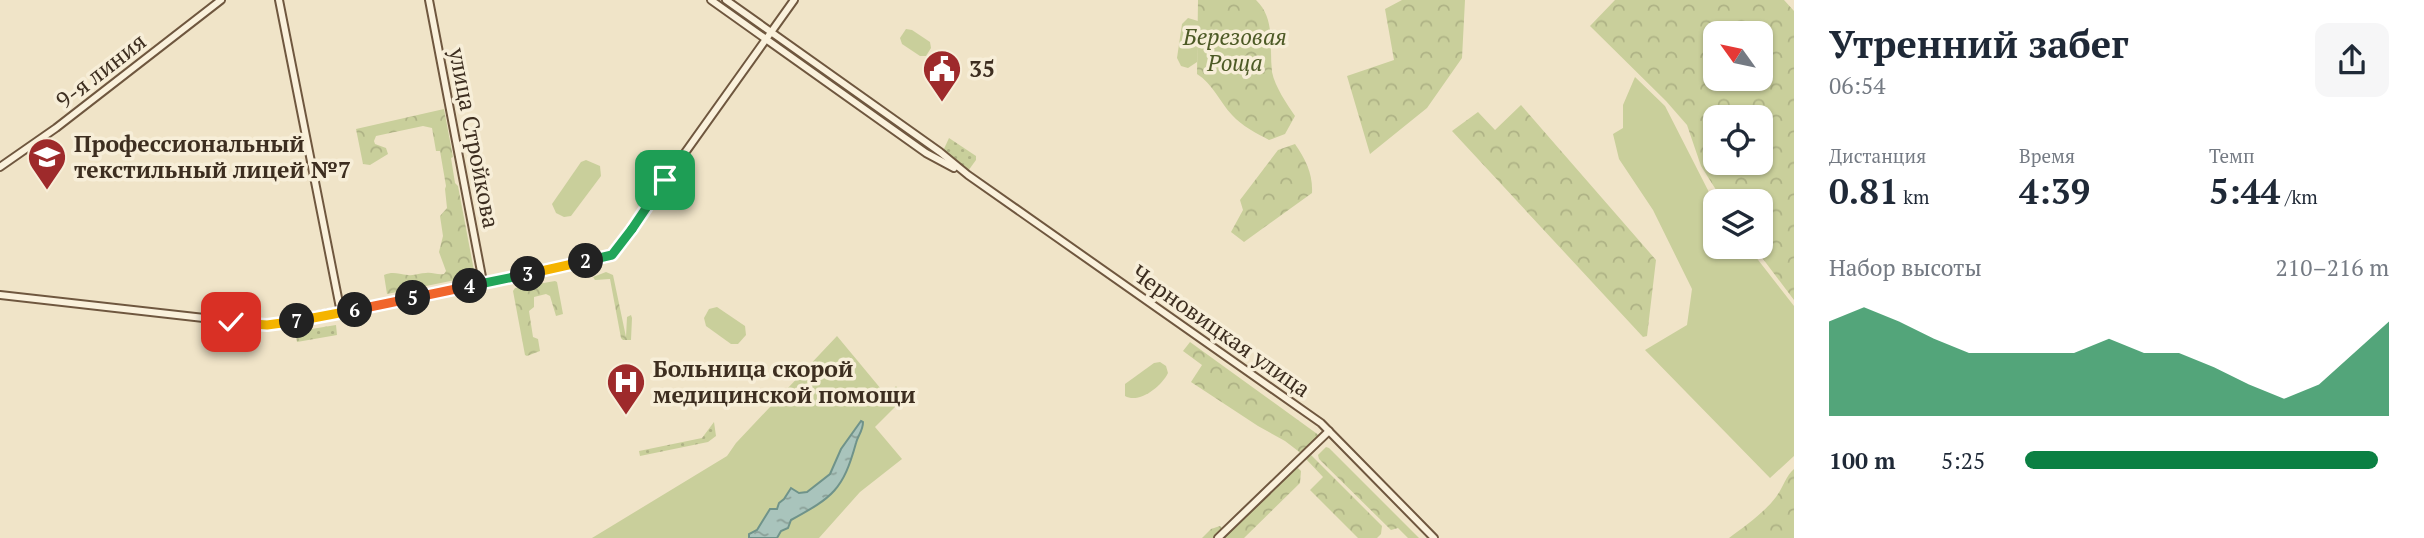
<!DOCTYPE html>
<html lang="ru">
<meta charset="utf-8">
<style>
body{margin:0;font-family:"PT Serif",serif;background:#f6f6f7;color:#1f2937;height:100vh;display:flex;flex-direction:column;font-size:26px;white-space:nowrap}
*{box-sizing:border-box;margin:0}
p{font-size:23px;color:#747a83}
.icon{flex:none;width:38px;height:38px;fill:none;stroke:currentColor;stroke-width:2;stroke-linecap:round;stroke-linejoin:round}
.map{position:relative;flex:1;overflow:hidden}
.side{display:flex;flex-direction:column;background:#fff;width:630px}
.side>*{flex:none}
.needle{width:46px;rotate:303deg}
.buttons{position:absolute;left:1703px;top:21px;display:grid;gap:14px}
.buttons a{display:grid;place-items:center;width:70px;height:70px;border-radius:14px;background:#fff;box-shadow:0 2px 5px #0004;font-size:35px}
.pin{position:absolute;display:grid;place-items:center;width:60px;height:60px;color:#fff;margin:-30px;border-radius:14px;box-shadow:0 4px 10px #0006}
.km{position:absolute;width:35px;height:35px;margin:-18px;border-radius:50%;background:#222;color:#fff;font-size:19px;line-height:35px;text-align:center}
.round{display:grid;place-items:center;flex:none;width:74px;height:74px;border-radius:14px;background:#f6f6f7}
.head{display:flex;align-items:center;justify-content:space-between;height:119px;padding:0 35px}
h1{font-size:38px;font-weight:700;line-height:52px}
.figures{display:grid;grid-template-columns:repeat(3,1fr);gap:10px;height:119px;padding:7px 35px}
.figures div{display:grid;align-content:center}
.figures b{font-size:35px;font-weight:700}
.figures small{font-size:19px;font-weight:400}
.figures p{font-size:19px}
.chart{height:196px;padding:14px 35px}
.chart p{display:flex;justify-content:space-between}
.chart svg{width:100%;height:126px;margin-top:7px;fill:#0b8043;opacity:.7}
ul{padding:0 35px;list-style:none;font-size:23px}
li{display:grid;grid-template-columns:112px 84px 1fr;align-items:center;height:52px}
li i{height:18px;border-radius:9px;background:#0b8043}
main{display:flex;flex:1;min-height:0}
.map>svg:first-child{display:block}
.grass{fill:url(#grass-dots)}
.forest{fill:url(#forest-crowns);fill-rule:evenodd}
.garden{fill:#c9cf9b}
.water{fill:url(#water-ripples);stroke:#6f938a;stroke-width:2}
.lines{fill:none;stroke-linecap:round;stroke-linejoin:round}
.secondary-casing{stroke:#6f573f;stroke-width:10}
.secondary{stroke:#faf1dc;stroke-width:6}
.split-1-casing{stroke:#fff;stroke-width:14}
.split-2-casing{stroke:#fff;stroke-width:14}
.split-3-casing{stroke:#fff;stroke-width:14}
.split-4-casing{stroke:#fff;stroke-width:14}
.split-5-casing{stroke:#fff;stroke-width:14}
.split-6-casing{stroke:#fff;stroke-width:14}
.split-7-casing{stroke:#fff;stroke-width:14}
.split-8-casing{stroke:#fff;stroke-width:14}
.split-1{stroke:#22a559;stroke-width:9}
.split-2{stroke:#22a559;stroke-width:9}
.split-3{stroke:#f5b400;stroke-width:9}
.split-4{stroke:#22a559;stroke-width:9}
.split-5{stroke:#f0652b;stroke-width:9}
.split-6{stroke:#f0652b;stroke-width:9}
.split-7{stroke:#f5b400;stroke-width:9}
.split-8{stroke:#f5b400;stroke-width:9}
.labels{text-anchor:middle;stroke-width:7;stroke-linejoin:round;paint-order:stroke}
.park-label{font-size:23px;font-style:italic;fill:#4d5a26;stroke:#f7eed8}
.poi-label{font-size:23px;font-weight:bold;fill:#3d2e20;stroke:#f7eed8;text-anchor:start}
.street-label{font-size:23px;fill:#3d2e20;stroke:#f7eed8}
</style>
<main>
<div class="map">
<svg width="1794" height="538" viewBox="0 0 1794 538">
<defs>
<pattern id="grass-dots" width="8" height="8" patternUnits="userSpaceOnUse" patternTransform="scale(1.75)"><rect width="8" height="8" fill="#c9cf9b"/><path d="M2 2h.1M6 6h.1" fill="none" stroke="#aeb285" stroke-width="1.8" stroke-linecap="round"/></pattern>
<pattern id="forest-crowns" width="20" height="18" patternUnits="userSpaceOnUse" patternTransform="scale(1.75)"><rect width="20" height="18" fill="#c9cf9b"/><path d="M2 6a3 3 0 1 1 6 0M12 15a3 3 0 1 1 6 0" fill="none" stroke="#aeb285"/></pattern>
<pattern id="water-ripples" width="26" height="14" patternUnits="userSpaceOnUse" patternTransform="scale(1.75)"><rect width="26" height="14" fill="#a9c4bc"/><path d="M2 4q2-2 4 0t4 0M15 11q2-2 4 0t4 0" fill="none" stroke="#8ba098"/></pattern>
</defs>
<rect width="100%" height="100%" fill="#f0e4c8"/>
<g class="grass">
<path d="M780 42 929 148V151L778 45Z"/>
<path d="M949 138 976 156V160L968 171 943 151Z"/>
<path d="M336 325 337 335 297 342 296 336 299 335V331Z"/>
<path d="M714 422 716 436 708 442 640 456 639 451 702 438Z"/>
</g>
<g class="forest">
<path d="M1198 0H1256C1276 19 1269 47 1272 72 1275 87 1287 104 1295 116L1285 134 1269 140C1256 133 1242 126 1232 115 1219 101 1213 84 1197 74Z"/>
<path d="M1402 0H1465L1462 58 1427 108 1370 154 1347 76 1394 60 1385 9Z"/>
<path d="M1615 0H1784L1794 11V300L1754 247H1760V201H1723L1701 166 1687 125 1666 101 1590 26ZM1715 33H1760V79H1715ZM1715 117H1760V163H1715Z"/>
<path d="M1521 105 1656 260 1647 336 1643 337 1452 131 1478 112 1495 130Z"/>
<path d="M444 109 453 157 451 158 455 183 458 186 475 276 387 294 384 275C393 271 398 274 408 275 414 276 420 273 426 273 432 272 437 275 444 274L446 271 439 252 443 236 440 216 447 208 445 189 446 186 440 151H436L432 128 423 126 376 136 374 141 375 144 386 148 388 154 370 165 363 164 356 129Z"/>
<path d="M1295 144C1306 160 1313 174 1312 193L1244 242 1231 232 1243 210 1240 200 1278 150Z"/>
<path d="M606 272 613 275 626 337 627 317 631 315 632 318 631 340H623L621 338 610 279 595 280 593 277Z"/>
<path d="M555 281 557 282 563 314 556 316 550 296 546 294 534 297V307L529 311 533 337 538 339 540 351 527 356 525 355 513 291 515 288Z"/>
<path d="M1190 342 1320 436 1302 454 1285 441 1258 426 1191 382 1202 365 1183 351Z"/>
<path d="M1326 447 1329 448 1419 538H1408L1398 528 1391 530 1319 459 1318 455Z"/>
<path d="M1311 455 1382 526 1381 534 1377 538H1358L1310 490 1323 477 1306 459Z"/>
<path d="M1294 464 1301 471 1300 483 1244 538H1202L1211 529 1220 526 1225 531Z"/>
<path d="M1794 469V538H1729C1745 526 1764 513 1776 497 1783 488 1785 477 1794 469Z"/>
</g>
<g class="garden">
<path d="M1188 18 1198 21 1199 27 1197 62 1188 68 1181 66 1177 58 1182 24Z"/>
<path d="M906 29 912 30 930 42 931 48 926 56H920L902 44 900 38Z"/>
<path d="M1635 77 1665 106 1715 204V247H1748L1794 306V456L1770 478 1645 350 1687 325 1692 289 1653 210 1619 159 1613 134 1623 128V105Z"/>
<path d="M586 160 600 166 601 176 571 216 564 217 556 213 552 204 581 162Z"/>
<path d="M717 307 745 326 746 335 738 344H731L706 326 704 318 709 309Z"/>
<path d="M837 336 881 389 889 395 896 386 904 398 875 427 902 459 860 492 819 538H592L727 456 736 443Z"/>
<path d="M1160 362 1166 366 1168 373C1161 387 1139 404 1125 396V384L1154 363Z"/>
</g>
<path class="water" d="M861 421 863 422C863 431 858 435 856 443 843 490 833 497 791 520L788 528 781 531 777 538H749V534L757 530 770 509H777L779 503 784 499 791 488 799 493 807 492 830 474 841 449Z"/>
<g class="lines">
<g class="secondary-casing">
<g id="secondary">
<path d="M279 0 341 313"/>
<path d="M429 0 483 282"/>
<path d="M711 0 926 153 954 168"/>
<path d="M726 0 940 152 968 175 1321 423 1434 538"/>
<path d="M0 167 56 128 221 0"/>
<path d="M0 295 266 325 461 289 612 255 794 0"/>
<path d="M1218 538 1329 431"/>
</g>
</g>
<use href="#secondary" class="secondary"/>
</g>
<g class="lines">
<g class="split-1-casing">
<path id="split-1" d="M632 229 665 180"/>
</g>
<g class="split-2-casing">
<path id="split-2" d="M586 261 612 255 632 229"/>
</g>
<g class="split-3-casing">
<path id="split-3" d="M528 274 586 261"/>
</g>
<g class="split-4-casing">
<path id="split-4" d="M470 286 528 274"/>
</g>
<g class="split-5-casing">
<path id="split-5" d="M413 298 470 286"/>
</g>
<g class="split-6-casing">
<path id="split-6" d="M355 310 413 298"/>
</g>
<g class="split-7-casing">
<path id="split-7" d="M297 321 355 310"/>
</g>
<g class="split-8-casing">
<path id="split-8" d="M231 322 267 325 297 321"/>
</g>
<use href="#split-1" class="split-1"/>
<use href="#split-2" class="split-2"/>
<use href="#split-3" class="split-3"/>
<use href="#split-4" class="split-4"/>
<use href="#split-5" class="split-5"/>
<use href="#split-6" class="split-6"/>
<use href="#split-7" class="split-7"/>
<use href="#split-8" class="split-8"/>
</g>
<defs>
<g id="civic-pin" transform="scale(2.0125)"><path d="M0 17L-7.5 6A9.5 9.5 0 1 1 7.5 6Z" fill="#9e2a2b" stroke="#f7eed8"/><path d="M-.6-6.5H3V-4.5H.6V-3L4-1V1h2V6H-6V1h2V-1L-.6-3ZM-1.2 2.5V6h2.4V2.5Z" fill="#fff"/></g>
<g id="university-pin" transform="scale(2.0125)"><path d="M0 17L-7.5 6A9.5 9.5 0 1 1 7.5 6Z" fill="#9e2a2b" stroke="#f7eed8"/><path d="M0-5L7-2L0 1L-7-2ZM-4 1L0 2.5L4 1V4Q0 6-4 4Z" fill="#fff"/></g>
<g id="hospital-pin" transform="scale(2.0125)"><path d="M0 17L-7.5 6A9.5 9.5 0 1 1 7.5 6Z" fill="#9e2a2b" stroke="#f7eed8"/><path d="M-5-5h3v3.5h4V-5h3V5h-3V1.5h-4V5h-3Z" fill="#fff"/></g>
</defs>
<g fill-rule="evenodd">
<use href="#civic-pin" x="942" y="69"/>
<use href="#university-pin" x="47" y="157"/>
<use href="#hospital-pin" x="626" y="382"/>
</g>
<g class="labels">
<g class="park-label">
<text x="1235" y="45">Березовая<tspan x="1235" dy="26">Роща</tspan></text>
</g>
<g class="poi-label">
<text x="969" y="77">35</text>
<text x="74" y="152">Профессиональный<tspan x="74" dy="26">текстильный лицей №7</tspan></text>
<text x="653" y="377">Больница скорой<tspan x="653" dy="26">медицинской помощи</tspan></text>
</g>
<g class="street-label">
<text transform="translate(101 71) rotate(-38)" y="8">9-я линия</text>
<text transform="translate(474 138) rotate(79)" y="8">улица Стройкова</text>
<text transform="translate(1221 331) rotate(35)" y="8">Черновицкая улица</text>
</g>
</g>
</svg>
<div class="buttons">
<a><svg class="needle" viewBox="-14 -14 28 28"><path d="M0-13l5 13h-10z" fill="#e53935"/><path d="M0 13l5-13h-10z" fill="#747a83"/></svg></a>
<a><svg class="icon" aria-label="locate" viewBox="0 0 24 24"><circle cx="12" cy="12" r="6"/><path d="M12 2v4M12 18v4M2 12h4M18 12h4"/></svg></a>
<a><svg class="icon" aria-label="layers" viewBox="0 0 24 24"><path d="M12 4l9 5-9 5-9-5zM3 14l9 5 9-5"/></svg></a>
</div>
<div class="pin" style="left:665px;top:180px;background:#1e9e55"><svg class="icon" aria-label="arrive" viewBox="0 0 24 24"><path d="M6 21V4h12l-3 4 3 4H6"/></svg></div>
<div class="pin" style="left:231px;top:322px;background:#d93025"><svg class="icon" aria-label="check" viewBox="0 0 24 24"><path d="M5 12l5 5 9-10"/></svg></div>
<b class="km" style="left:586px;top:261px">2</b>
<b class="km" style="left:528px;top:274px">3</b>
<b class="km" style="left:470px;top:286px">4</b>
<b class="km" style="left:413px;top:298px">5</b>
<b class="km" style="left:355px;top:310px">6</b>
<b class="km" style="left:297px;top:321px">7</b>
</div>
<section class="side">
<div class="head"><div><h1>Утренний забег</h1><p>06:54</p></div><a class="round"><svg class="icon" aria-label="share" viewBox="0 0 24 24"><path d="M12 15V3M7 8l5-5 5 5M5 13v7h14v-7"/></svg></a></div>
<div class="figures">
<div><p>Дистанция</p><b>0.81<small> km</small></b></div>
<div><p>Время</p><b>4:39</b></div>
<div><p>Темп</p><b>5:44<small> /km</small></b></div>
</div>
<div class="chart"><p><span>Набор высоты</span>210–216 m</p>
<svg viewBox="0 0 160 44" preserveAspectRatio="none"><path d="M0 44V11L10 6L20 11L30 17L40 22L50 22L60 22L70 22L80 17L90 22L100 22L110 27L120 33L130 38L140 33L150 22L160 11V44z"/></svg>
</div>
<ul>
<li><b>100 m</b>5:25<i style="width:97%"></i></li>
</ul>
</section>
</main>
